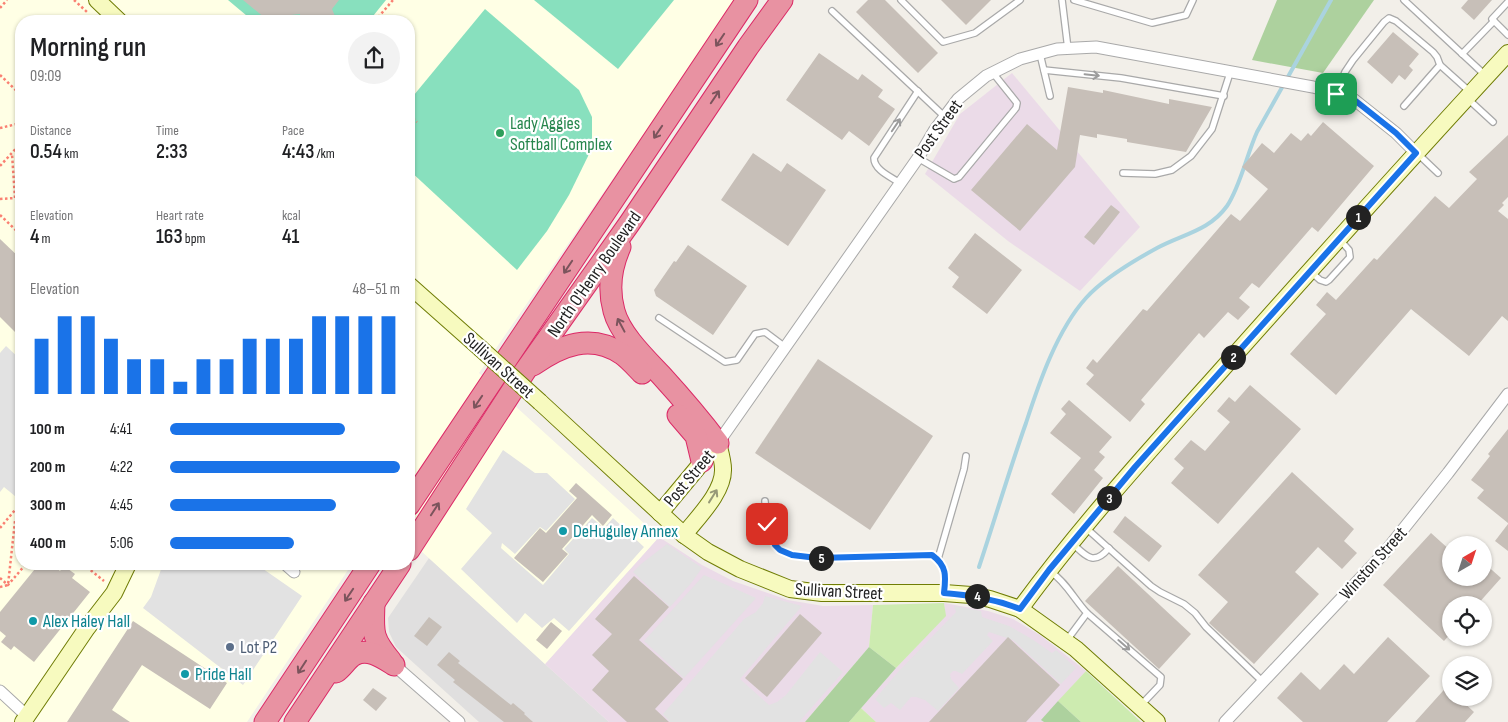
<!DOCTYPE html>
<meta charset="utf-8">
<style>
body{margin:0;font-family:"Sofia Sans Condensed",sans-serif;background:#f2f2f2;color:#202124;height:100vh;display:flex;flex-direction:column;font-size:19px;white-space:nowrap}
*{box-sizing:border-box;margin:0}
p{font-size:16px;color:#757577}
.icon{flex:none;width:28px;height:28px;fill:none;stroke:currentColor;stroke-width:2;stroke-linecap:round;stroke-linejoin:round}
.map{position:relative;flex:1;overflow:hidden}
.sheet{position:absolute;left:15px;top:15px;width:400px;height:555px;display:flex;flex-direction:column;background:#fff;border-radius:20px;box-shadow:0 1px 4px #0004}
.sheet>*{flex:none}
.needle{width:32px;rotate:39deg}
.controls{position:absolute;left:1442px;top:536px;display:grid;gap:10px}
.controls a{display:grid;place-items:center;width:50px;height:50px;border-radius:50%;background:#fff;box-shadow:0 1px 4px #0004;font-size:25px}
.pin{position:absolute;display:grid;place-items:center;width:42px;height:42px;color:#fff;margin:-21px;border-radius:10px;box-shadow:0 2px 8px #0006}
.km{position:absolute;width:25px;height:25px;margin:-12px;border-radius:50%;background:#222;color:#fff;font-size:14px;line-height:25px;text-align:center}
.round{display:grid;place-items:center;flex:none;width:52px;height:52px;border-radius:26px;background:#f2f2f2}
.head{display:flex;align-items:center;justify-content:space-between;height:85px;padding:0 15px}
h1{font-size:28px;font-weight:600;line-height:38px}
.figures{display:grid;grid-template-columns:repeat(3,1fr);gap:8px;height:85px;padding:5px 15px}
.figures div{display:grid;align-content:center}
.figures b{font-size:21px;font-weight:600}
.figures small{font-size:14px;font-weight:400}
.figures p{font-size:14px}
.chart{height:140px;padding:10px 15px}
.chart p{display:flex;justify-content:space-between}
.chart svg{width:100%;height:90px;margin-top:5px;stroke:#1a73e8;stroke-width:6}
ul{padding:0 15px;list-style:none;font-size:16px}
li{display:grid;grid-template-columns:80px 60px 1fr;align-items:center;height:38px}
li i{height:12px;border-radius:6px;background:#1a73e8}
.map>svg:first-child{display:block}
.residential{fill:#e0dfdf}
.industrial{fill:#ebdbe8}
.education{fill:#ffffe5}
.grass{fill:#cdebb0}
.forest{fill:#add19e}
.pitch{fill:#88e0be}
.parking{fill:#e2e2e2}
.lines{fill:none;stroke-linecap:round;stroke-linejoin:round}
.stream{stroke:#aad3df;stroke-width:4}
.building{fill:#c7bfb8}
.lane-casing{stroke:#a9a9a9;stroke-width:8}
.street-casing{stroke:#a9a9a9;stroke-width:13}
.secondary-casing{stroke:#707d05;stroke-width:18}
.highway-casing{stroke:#dc2a67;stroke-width:23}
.path{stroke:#fa8072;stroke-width:2.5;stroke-dasharray:2.5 2.5;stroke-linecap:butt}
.lane{stroke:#fff;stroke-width:5.5}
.street{stroke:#fff;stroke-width:11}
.secondary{stroke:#f7fabf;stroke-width:16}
.highway{stroke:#e892a2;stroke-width:21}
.secondary-bridge-casing{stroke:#707d05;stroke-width:18;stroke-linecap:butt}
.secondary-bridge{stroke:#f7fabf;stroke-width:16}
.oneway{stroke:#7b545c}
.oneway2{stroke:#9c9c9c}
.oneway3{stroke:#979978}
.route-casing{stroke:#fff;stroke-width:10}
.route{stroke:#1a73e8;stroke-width:6}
.leisure-dot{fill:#2e9e5b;stroke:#fff;stroke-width:2}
.culture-dot{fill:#0f9aa8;stroke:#fff;stroke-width:2}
.service-dot{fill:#5c6f8a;stroke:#fff;stroke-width:2}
.labels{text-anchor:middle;stroke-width:4.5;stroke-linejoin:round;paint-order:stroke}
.leisure-label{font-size:18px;fill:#27864d;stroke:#fff;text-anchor:start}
.street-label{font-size:18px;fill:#222;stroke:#fff}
.culture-label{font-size:18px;fill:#0d838f;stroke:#fff;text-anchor:start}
.service-label{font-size:18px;fill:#4e5e75;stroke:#fff;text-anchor:start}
</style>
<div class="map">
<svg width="1508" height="722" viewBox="0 0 1508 722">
<rect width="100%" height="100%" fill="#f2efe9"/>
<path class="residential" d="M429 558 545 664 609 722H479L396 647 389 632 388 618Z"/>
<g class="industrial">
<path d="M1012 73 1140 227 1080 291 1008 241 925 174 960 114Z"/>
<path d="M659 537 702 565 733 581 788 600 823 606 873 605 869 647 805 722H609L545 664Z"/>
<path d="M944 603 988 611 1013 619 1040 635 1086 671 1042 720 1044 722H876L861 708 896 668 945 616Z"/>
</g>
<path class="education" d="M0 0H736L479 373 659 537 545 664 409 540V21H21V564H352L247 722H0Z"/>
<g class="grass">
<path d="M944 603 946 616 896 668 869 647 873 605Z"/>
<path d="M1086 671 1141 722H1081L1058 701Z"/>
<path d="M861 708 876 722H849Z"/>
</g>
<g class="forest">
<path d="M1277 0H1374L1323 73 1252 60Z"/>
<path d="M869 647 896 668 849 722H805Z"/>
<path d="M1058 701 1081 722H1044L1041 720Z"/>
</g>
<g class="pitch">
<path d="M228 0H386L369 21H253Z"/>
<path d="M534 0H674L618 69Z"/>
<path d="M485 9 579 90 592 117V148L569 195 547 231 517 270 409 170V101Z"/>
</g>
<g class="parking">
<path d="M6 346 21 360V501L4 487 0 492V353Z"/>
<path d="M503 450 535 473H547L575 499 546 531 540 527 515 554 502 543 501 548 543 585 569 554 564 549 592 518 604 528 613 518 644 547 569 631 554 618 542 628 525 613 517 623 461 569 492 533 466 509Z"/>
<path d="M667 544 702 568 692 582 670 607 633 572 641 564Z"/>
<path d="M163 564H256L302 596 243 685 143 608 151 597Z"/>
<path d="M704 575 756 598 684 678 644 641Z"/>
<path d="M765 596 802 606 740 679 769 705 777 702 786 695 820 652 843 672 799 722H670L663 714 744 619 756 612 763 603Z"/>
<path d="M954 606 981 611 982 617 1009 626 1032 639 1052 653 1056 650 1076 668 1061 684 1013 640 989 632 987 635 993 641 962 674 956 671H953L950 674 951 679 959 688 938 711 925 700 916 697H911L900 710 891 703 884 708 875 699 898 672 956 612Z"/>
</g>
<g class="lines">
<path class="stream" d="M979 567C995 519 1009 471 1026 423 1039 383 1057 330 1086 298 1103 279 1135 260 1157 248 1183 234 1209 231 1227 206 1240 187 1247 154 1257 132L1331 0"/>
</g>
<g class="building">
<path d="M243 0H339L332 9 337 21H301L300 14 265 18Z"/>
<path d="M868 0H885L938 53 918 73 856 12Z"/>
<path d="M941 0H991L966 25Z"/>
<path d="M1468 0H1492L1474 20 1461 8Z"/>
<path d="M1393 32 1419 54 1409 66 1413 70 1405 80 1399 75 1392 84 1367 62Z"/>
<path d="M819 53 858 80 862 74 883 90 878 97 895 109 869 146 849 131 842 140 786 100Z"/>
<path d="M1068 87 1103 93V90L1169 104V99L1212 107 1186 152 1127 142V139L1097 134V138L1080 135 1075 167 1020 231 971 190 1027 124 1057 150Z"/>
<path d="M1323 122 1374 166 1318 232 1312 227 1259 288 1252 283 1239 298 1250 307 1238 320 1228 312 1204 338 1199 333 1141 400 1145 404 1130 422 1086 384 1094 375 1086 368 1093 359 1097 363 1143 309 1147 311 1231 214 1240 221 1268 189 1242 167 1262 143 1274 153 1291 133 1301 141 1308 133 1311 136Z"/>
<path d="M1508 135V197L1502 203 1504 205 1498 211 1508 219V321L1502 316 1469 356 1411 309 1336 395 1290 354 1326 314 1316 305 1327 292 1336 300 1374 258 1377 260 1435 196 1449 208 1477 179 1469 172Z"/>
<path d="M753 153 781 172 787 163 826 190 788 246 721 200Z"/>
<path d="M1111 205 1120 212 1094 245 1084 237Z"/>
<path d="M975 233 1022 270 987 314 952 287 959 277 948 268Z"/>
<path d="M0 239 21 259V338L0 317Z"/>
<path d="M688 245 747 286 713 335 656 296 654 290 674 261 676 262Z"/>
<path d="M818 359 933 436 870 530 755 453Z"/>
<path d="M1250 385 1301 429 1218 524 1171 483 1184 468 1174 459 1191 440 1205 451 1230 422 1217 411 1229 397 1235 402Z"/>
<path d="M1069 400 1112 437 1099 452 1105 457 1094 470 1103 478 1074 514 1051 494 1081 458 1050 433 1066 414 1061 409Z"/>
<path d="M1508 429V523L1477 498 1484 490 1471 480 1490 456 1488 454Z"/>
<path d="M1292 472 1354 529 1344 541 1357 553 1342 569 1318 547 1295 572 1319 594 1254 664 1209 623 1228 602 1198 575Z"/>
<path d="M576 483 612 515 603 526 592 515 562 549 568 554 543 582 514 558 540 528 546 533 577 498 569 491Z"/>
<path d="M1125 516 1162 546 1149 562 1113 532Z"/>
<path d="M1508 524V551L1495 541Z"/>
<path d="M1431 533 1451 551V578H1484V563L1501 578 1477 605H1451V633L1444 641 1383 585Z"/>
<path d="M39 564H52L60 571 64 566 75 574 72 578 90 592 34 662 14 646 11 650 1 642 6 636 0 631V612Z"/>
<path d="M1118 566 1191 634 1159 669 1085 601Z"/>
<path d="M634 576 669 607 639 640 683 679 655 709 669 722H627L592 690 609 671 592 655 612 634 595 619Z"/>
<path d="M800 614 822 633 767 697 745 678Z"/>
<path d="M429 617 442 627 427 646 414 636Z"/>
<path d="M133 621 227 683 210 709 142 665 112 710 130 722H67Z"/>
<path d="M551 622 562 631 547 649 536 640Z"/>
<path d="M1008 637 1060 685 1026 722H929Z"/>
<path d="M1388 637 1430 676 1387 722H1303L1277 698 1301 672 1320 690 1344 664 1354 674Z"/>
<path d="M449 652 460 661 458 663 511 705 513 703 525 713 524 714 533 722H504L453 682 455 680 437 665Z"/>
<path d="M1451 682V698H1459L1474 712 1465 722H1415Z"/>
<path d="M373 688 387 698 376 711 363 700Z"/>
</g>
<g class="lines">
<g class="lane-casing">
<g id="lane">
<path d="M901 0 943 42 975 33 1020 0"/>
<path d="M1062 0 1068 49"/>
<path d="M1074 0 1152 23 1186 15 1193 0"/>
<path d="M1404 0 1485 75"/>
<path d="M1508 2 1492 19 1508 35"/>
<path d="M832 11 945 117"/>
<path d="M1040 54 1050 96"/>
<path d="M1462 54 1494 21"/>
<path d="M1044 70 1121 78 1224 96"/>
<path d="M1336 94 1345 72 1353 60 1384 22 1389 18 1396 21 1433 52 1437 57 1440 65 1469 91"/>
<path d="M1468 99 1493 122"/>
<path d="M1404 106 1440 65"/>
<path d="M1418 154 1438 173"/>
<path d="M918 158 954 179 959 177 1016 108 1017 103 993 73"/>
<path d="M1123 173 1155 174 1172 170 1191 156 1212 129 1230 73"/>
<path d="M900 183C891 177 874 170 874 158L918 91"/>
<path d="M1311 272 1320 280 1326 282 1329 280 1350 257 1349 250 1340 240"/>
<path d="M659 318 725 362 737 360 755 334 765 332 785 347"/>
<path d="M765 501C766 515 766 533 775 545 791 569 902 552 932 555 947 565 946 575 944 591"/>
<path d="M1086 528 1151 586 1160 592 1184 604 1195 613 1206 627 1263 682"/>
<path d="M1073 544C1087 557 1094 566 1109 548"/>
<path d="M938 559 964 469 966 456"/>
<path d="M1050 571C1066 582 1074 599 1087 613L1067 640"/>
<path d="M1087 613 1161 677 1160 685 1141 705"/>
</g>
</g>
<g class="street-casing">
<g id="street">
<path d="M718 443 918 158 934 131 958 99 986 76 1020 59 1057 49 1096 47 1313 87 1352 98 1396 133 1416 153"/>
<path d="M285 564 294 572"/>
<path d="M394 665 459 722"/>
<path d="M0 691 27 716"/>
<path d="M1225 722 1385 552 1448 473 1508 394"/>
</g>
</g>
<g class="secondary-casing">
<g id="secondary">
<path d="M97 0 119 21"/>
<path d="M409 285 480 348"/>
<path d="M540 402 684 535 708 552 740 569 790 589 822 593H944L971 595 990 599 1020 609 1076 649 1157 722"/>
<path d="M660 513 709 454"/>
<path d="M684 535C697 518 724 492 723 469 723 461 720 451 718 443"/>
<path d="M1020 609C1080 527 1149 451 1217 375 1313 267 1410 159 1508 53"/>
<path d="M23 722 87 628 114 593 128 564"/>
</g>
</g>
<g class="highway-casing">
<g id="highway">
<path d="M620 247C611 267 608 289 614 311 620 334 645 358 661 375 681 397 700 419 718 443"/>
<path d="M533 365C561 345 591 333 622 354 629 359 636 367 642 373"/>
<path d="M678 415 696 436 702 461"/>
<path d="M409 505 747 0"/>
<path d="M409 550 525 371 629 224 748 47 782 0"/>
<path d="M374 603C373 632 371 637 391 661"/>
<path d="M336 672C343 667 347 659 354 655 368 647 383 658 394 665"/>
<path d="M265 722 370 564"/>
<path d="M295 722 400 564"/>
</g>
</g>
<g class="path">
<path d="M74 0 87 12"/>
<path d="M0 8 7 0"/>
<path d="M375 21 393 0"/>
<path d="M0 75 21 95"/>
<path d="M409 115 417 122"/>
<path d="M0 128 21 123"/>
<path d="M0 166 21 143"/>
<path d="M0 199 15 198 12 154"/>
<path d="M0 215 21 235"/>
<path d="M0 528 15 510"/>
<path d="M83 564 104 581"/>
<path d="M0 578 8 585 26 564"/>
<path d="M0 587 8 585 15 521"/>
</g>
<use href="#lane" class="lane"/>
<use href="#street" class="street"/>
<use href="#secondary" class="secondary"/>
<use href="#highway" class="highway"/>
<g class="secondary-bridge-casing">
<path id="secondary-bridge" d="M480 348 540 402"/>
</g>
<use href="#secondary-bridge" class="secondary-bridge"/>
</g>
<defs><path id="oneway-shaft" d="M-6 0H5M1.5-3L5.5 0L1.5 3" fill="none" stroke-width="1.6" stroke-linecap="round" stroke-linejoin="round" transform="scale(1.25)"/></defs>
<g class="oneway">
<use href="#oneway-shaft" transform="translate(720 40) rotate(124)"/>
<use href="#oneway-shaft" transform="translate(715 97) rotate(-56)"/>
<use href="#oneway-shaft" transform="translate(658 132) rotate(124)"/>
<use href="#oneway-shaft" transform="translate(568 267) rotate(124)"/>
<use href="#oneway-shaft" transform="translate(621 325) rotate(-118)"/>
<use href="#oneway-shaft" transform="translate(478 402) rotate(124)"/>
<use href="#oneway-shaft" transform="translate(435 509) rotate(-57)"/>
<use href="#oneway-shaft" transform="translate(349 595) rotate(124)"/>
<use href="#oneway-shaft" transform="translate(302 667) rotate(123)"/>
</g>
<g class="oneway2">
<use href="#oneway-shaft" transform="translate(1092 75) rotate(6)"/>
<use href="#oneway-shaft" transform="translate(896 125) rotate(-56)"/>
<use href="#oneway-shaft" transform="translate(1124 645) rotate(41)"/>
</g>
<use class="oneway3" href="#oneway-shaft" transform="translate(713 496) rotate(-58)"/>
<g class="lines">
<g class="route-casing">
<path id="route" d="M767 524 775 545 780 550 792 555 817 558 932 555C947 566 946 576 944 593 971 595 995 599 1020 609L1049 570 1135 467 1416 153 1396 133 1352 98 1336 94"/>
</g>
<use href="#route" class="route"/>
</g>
<circle class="leisure-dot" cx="500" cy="133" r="5"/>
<g class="culture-dot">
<circle cx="563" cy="531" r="5"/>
<circle cx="33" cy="621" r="5"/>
<circle cx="185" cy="674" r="5"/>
</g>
<circle class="service-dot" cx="230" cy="647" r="5"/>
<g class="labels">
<g class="leisure-label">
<text x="510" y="129">Lady Aggies<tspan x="510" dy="21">Softball Complex</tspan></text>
</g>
<g class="street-label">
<text transform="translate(938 129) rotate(-54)" y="6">Post Street</text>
<text transform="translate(594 274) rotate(-55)" y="6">North O'Henry Boulevard</text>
<text transform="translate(499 365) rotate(42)" y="6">Sullivan Street</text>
<text transform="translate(689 478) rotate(-50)" y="6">Post Street</text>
<text transform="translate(1373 563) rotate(-48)" y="6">Winston Street</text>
<text transform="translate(839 591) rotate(3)" y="6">Sullivan Street</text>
</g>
<g class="culture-label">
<text x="573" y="537">DeHuguley Annex</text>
<text x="43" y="627">Alex Haley Hall</text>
<text x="195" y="680">Pride Hall</text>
</g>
<g class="service-label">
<text x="240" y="653">Lot P2</text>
</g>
</g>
</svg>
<div class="controls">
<a><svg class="needle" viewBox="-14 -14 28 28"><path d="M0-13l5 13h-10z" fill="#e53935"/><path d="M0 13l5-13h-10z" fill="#757577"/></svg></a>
<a><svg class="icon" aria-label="locate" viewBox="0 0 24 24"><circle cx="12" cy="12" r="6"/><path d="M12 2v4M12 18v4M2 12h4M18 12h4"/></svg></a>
<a><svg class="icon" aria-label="layers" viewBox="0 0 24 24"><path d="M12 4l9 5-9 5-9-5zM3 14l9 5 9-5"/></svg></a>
</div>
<div class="pin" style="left:1336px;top:94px;background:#1e9e55"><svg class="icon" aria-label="arrive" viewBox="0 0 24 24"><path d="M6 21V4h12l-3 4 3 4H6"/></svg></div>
<div class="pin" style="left:767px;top:524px;background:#d93025"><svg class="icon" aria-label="check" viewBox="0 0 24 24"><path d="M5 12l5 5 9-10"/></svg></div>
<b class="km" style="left:1358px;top:217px">1</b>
<b class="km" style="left:1233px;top:357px">2</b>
<b class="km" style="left:1109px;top:498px">3</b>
<b class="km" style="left:977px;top:596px">4</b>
<b class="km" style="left:821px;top:558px">5</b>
<section class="sheet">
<div class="head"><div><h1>Morning run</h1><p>09:09</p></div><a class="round"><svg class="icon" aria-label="share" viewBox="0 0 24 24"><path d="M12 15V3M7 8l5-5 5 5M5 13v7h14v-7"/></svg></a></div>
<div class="figures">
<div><p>Distance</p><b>0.54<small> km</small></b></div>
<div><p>Time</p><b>2:33</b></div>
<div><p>Pace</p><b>4:43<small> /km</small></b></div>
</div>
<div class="figures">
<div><p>Elevation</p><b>4<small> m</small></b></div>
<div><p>Heart rate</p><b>163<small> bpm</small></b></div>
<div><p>kcal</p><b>41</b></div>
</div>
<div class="chart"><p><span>Elevation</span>48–51 m</p>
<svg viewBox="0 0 160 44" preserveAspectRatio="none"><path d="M5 44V17M15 44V6M25 44V6M35 44V17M45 44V27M55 44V27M65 44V38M75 44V27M85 44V27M95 44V17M105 44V17M115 44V17M125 44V6M135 44V6M145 44V6M155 44V6"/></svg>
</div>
<ul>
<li><b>100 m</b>4:41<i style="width:76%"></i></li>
<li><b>200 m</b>4:22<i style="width:100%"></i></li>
<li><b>300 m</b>4:45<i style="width:72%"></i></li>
<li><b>400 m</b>5:06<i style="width:54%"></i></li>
</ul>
</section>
</div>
